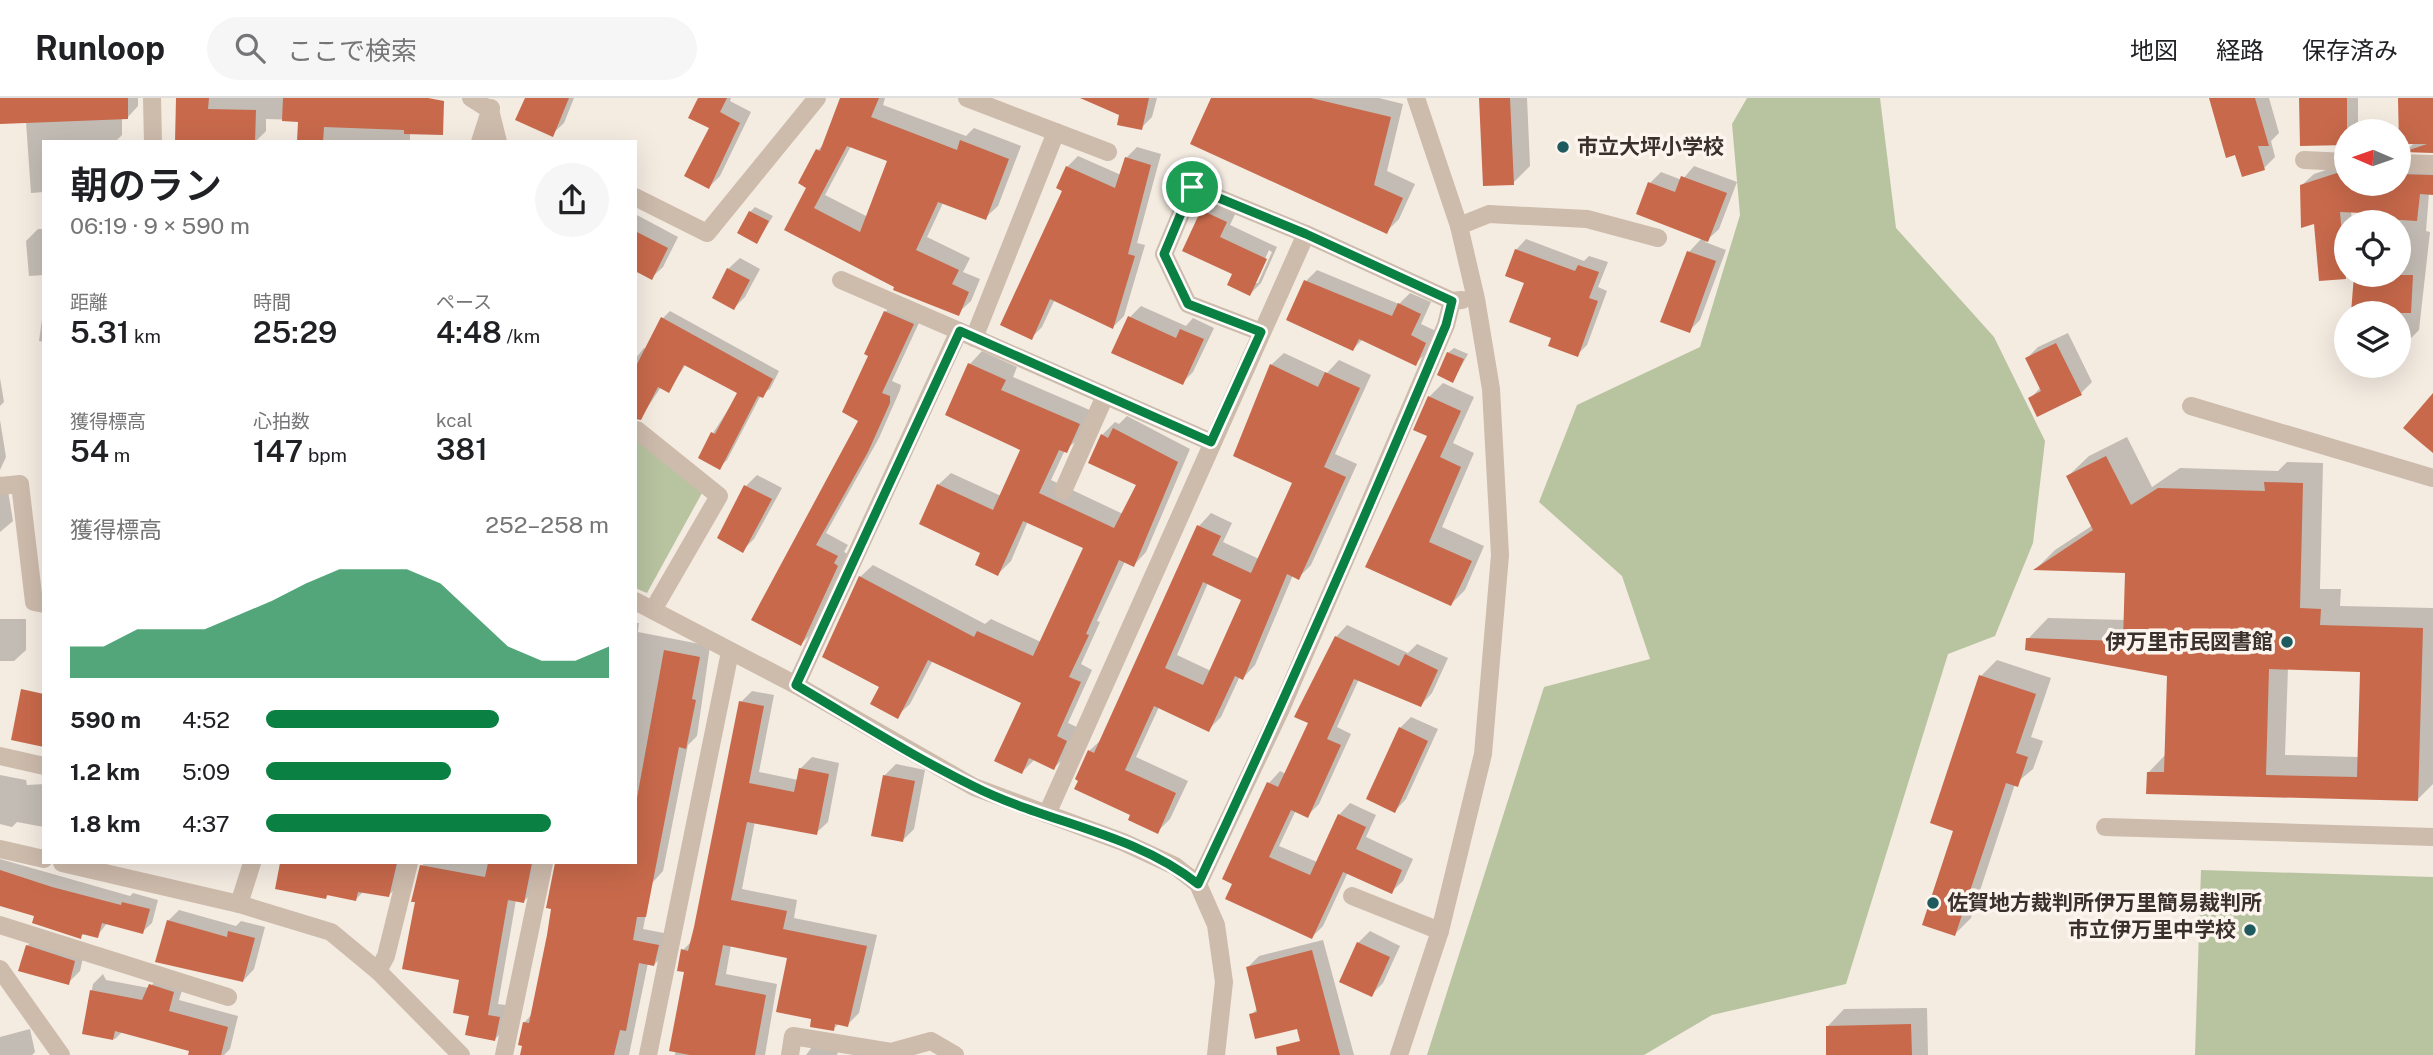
<!DOCTYPE html>
<html lang="ja">
<meta charset="utf-8">
<style>
body{margin:0;font-family:"Public Sans","Noto Sans JP",sans-serif;background:#f6f6f6;color:#202124;height:100vh;display:flex;flex-direction:column;font-size:26px;white-space:nowrap}
*{box-sizing:border-box;margin:0}
p{font-size:23px;color:#757577}
.icon{flex:none;width:38px;height:38px;fill:none;stroke:currentColor;stroke-width:2;stroke-linecap:round;stroke-linejoin:round}
.map{position:relative;flex:1;overflow:hidden}
.sheet{position:absolute;left:42px;top:42px;width:595px;height:724px;display:flex;flex-direction:column;background:#fff;border-radius:0px;box-shadow:0 7px 28px #0002}
.sheet>*{flex:none}
.needle{width:46px;rotate:272deg}
.tools{position:absolute;left:2334px;top:21px;display:grid;gap:14px}
.tools a{display:grid;place-items:center;width:77px;height:77px;border-radius:50%;background:#fff;box-shadow:0 7px 28px #0002;font-size:35px}
.pin{position:absolute;display:grid;place-items:center;width:60px;height:60px;color:#fff;margin:-30px;border:4px solid #fff;border-radius:50%;box-shadow:0 2px 7px #0007}
.round{display:grid;place-items:center;flex:none;width:74px;height:74px;border-radius:37px;background:#f6f6f6}
.headline{display:flex;align-items:center;justify-content:space-between;height:119px;padding:0 28px}
h1{font-size:38px;font-weight:600;line-height:52px}
.stats{display:grid;grid-template-columns:repeat(3,1fr);gap:10px;height:119px;padding:7px 28px}
.stats div{display:grid;align-content:center}
.stats b{font-size:30px;font-weight:600}
.stats small{font-size:19px;font-weight:400}
.stats p{font-size:19px}
.chart{height:196px;padding:14px 28px}
.chart p{display:flex;justify-content:space-between}
.chart svg{width:100%;height:126px;margin-top:7px;fill:#0b8043;opacity:.7}
ul{padding:0 28px;list-style:none;font-size:23px}
li{display:grid;grid-template-columns:112px 84px 1fr;align-items:center;height:52px}
li i{height:18px;border-radius:9px;background:#0b8043}
header{display:flex;align-items:center;gap:42px;box-sizing:border-box;height:98px;padding:0 35px;background:#fff;border-bottom:2px solid #e0e0e0}
header strong{font-size:33px}
nav{display:flex;gap:38px;margin-inline-start:auto;font-size:24px}
.search{width:490px;height:63px;background:#f6f6f6;display:flex;align-items:center;gap:18px;box-sizing:border-box;padding:0 24px;border-radius:38px;color:#757577;font-size:26px}
.map>svg:first-child{display:block}
.green{fill:#b8c4a0}
.shadow{fill:#0003;fill-rule:evenodd}
.building{fill:#c8694b;fill-rule:evenodd}
.lines{fill:none;stroke-linecap:round;stroke-linejoin:round}
.minor{stroke:#cdbbac;stroke-width:18}
.route-casing{stroke:#fff;stroke-width:14}
.route{stroke:#0b8043;stroke-width:9}
.poi-dot{fill:#1f5a5e;stroke:#fbf5ee;stroke-width:2.5}
.labels{text-anchor:middle;stroke-width:7;stroke-linejoin:round;paint-order:stroke}
.poi-label{font-size:21px;font-weight:bold;fill:#3b302b;stroke:#fbf5ee;text-anchor:start}
</style>
<header>
<strong>Runloop</strong>
<div class="search"><svg class="icon" aria-label="search" viewBox="0 0 24 24"><circle cx="10" cy="10" r="6"/><path d="M15 15l6 6"/></svg>ここで検索</div>
<nav><a>地図</a><a>経路</a><a>保存済み</a></nav>
</header>
<div class="map">
<svg width="2433" height="957" viewBox="0 0 2433 957">
<rect width="100%" height="100%" fill="#f4ebe1"/>
<g class="green">
<path d="M1747 0H1880L1896 130 1994 239 2045 343 2033 445 1995 538 1948 556 1846 886 1712 917 1644 957H1427L1544 589 1650 561 1622 478 1539 404 1577 307 1700 249 1740 117 1732 26Z"/>
<path d="M635 338 702 395 647 495 635 490Z"/>
<path d="M2201 772 2433 779V957H2195Z"/>
</g>
<g class="shadow">
<path d="M0 0H138V8L127 20H122V37L115 44H44V94L31 95 26 24H0Z"/>
<path d="M178 0H410V44H299V22L266 21V33L255 44 215 43Z"/>
<path d="M527 0H574L564 25 552 36Z"/>
<path d="M700 0H731L730 3 751 14 720 78 709 89 711 30Z"/>
<path d="M842 0H885L883 7 966 38 974 30 1021 48 998 108 985 120 943 105 927 139 970 160 963 174 980 181 971 203 958 215 897 188 786 131 808 89 818 52 825 45ZM851 48 889 62 868 119 825 97Z"/>
<path d="M1082 0H1157L1152 19 1141 30 1121 16Z"/>
<path d="M1213 0H1379L1403 6 1387 73 1415 86 1399 121 1386 134Z"/>
<path d="M1481 0H1527L1530 68 1513 85Z"/>
<path d="M2215 0H2269L2279 35 2271 43 2275 59 2264 70Z"/>
<path d="M2300 0H2358V33H2347Z"/>
<path d="M2400 0H2433V53L2407 52 2415 44Z"/>
<path d="M1137 49 1161 56 1137 145 1145 147 1124 218 1113 229 1055 201 1042 229 1031 240 1067 69 1078 58 1121 77 1126 60Z"/>
<path d="M2347 65V86H2399V71L2433 67V95H2429L2426 133 2430 134 2419 232 2408 243 2399 242V215H2379L2382 177H2399V124H2386L2387 114 2351 113 2352 124H2347L2345 179 2315 124 2302 87 2314 76Z"/>
<path d="M1694 68 1737 84 1719 131 1705 144 1726 152 1700 222 1689 233V154L1702 140 1650 85 1661 74 1682 82Z"/>
<path d="M1214 102 1237 112 1230 127 1277 149 1261 185 1250 196 1234 175 1203 113ZM1269 152 1272 154 1258 185H1254Z"/>
<path d="M755 109 773 118 757 144 750 114Z"/>
<path d="M635 116 678 139 663 169 651 180 635 172Z"/>
<path d="M38 131H44V177L29 178 26 143Z"/>
<path d="M1526 141 1584 163 1589 158 1608 164 1598 189 1607 193 1587 247 1577 257 1553 239 1526 184 1516 152Z"/>
<path d="M740 160 760 171 745 199 734 210 728 171Z"/>
<path d="M1317 172 1399 206 1410 195 1431 204 1421 226 1436 233 1427 254 1416 265 1363 241 1353 251 1306 183Z"/>
<path d="M896 203 924 214 892 283 901 287 900 292 879 340 826 435 848 447 844 454 848 456 812 535 801 546 754 521 861 322 870 257 885 214Z"/>
<path d="M44 207V244L39 243Z"/>
<path d="M1141 208 1186 228 1193 220 1214 230 1193 274 1182 285 1113 254 1130 219Z"/>
<path d="M670 213 779 273 770 291 761 297 727 362 719 370 713 335 739 295 686 266 668 293 661 289 643 316 635 312V261L644 250 647 251 663 220Z"/>
<path d="M2068 235 2092 284 2081 295 2030 301 2041 289 2027 260 2038 249Z"/>
<path d="M1454 250 1468 256 1453 283 1448 255Z"/>
<path d="M982 253 1017 269 1013 279 1092 313 1080 340 1065 352 1051 382 1123 416 1138 386 1102 337 1115 324 1119 326 1127 318 1190 351 1146 454 1134 467 1125 463 1097 523 1100 524 1081 566 1092 572 1068 625 1079 630 1067 657 1054 670 1035 661 1022 674 1023 604 933 562 910 606 897 618 881 588 860 479 873 467 985 526 991 521 1041 544 1085 449 1028 423 1011 463 998 476 938 387 951 375 1001 398 1023 351 970 266Z"/>
<path d="M1284 255 1327 275 1339 262 1371 277 1335 356 1357 366 1311 467 1299 479 1293 477 1255 567 1243 580 1240 578 1221 619 1208 632 1159 609 1136 659 1188 683 1170 721 1157 734 1132 716 1089 653 1102 641 1199 428 1211 415 1232 425 1223 444 1259 461 1294 384 1271 267ZM1208 485 1243 501 1211 573 1177 557Z"/>
<path d="M0 280 4 304 0 308Z"/>
<path d="M1443 285 1474 299 1453 345 1474 355 1442 429 1484 448 1465 492 1451 506 1367 468 1429 337V299Z"/>
<path d="M0 322 6 359 0 372Z"/>
<path d="M2127 339 2152 389 2180 370 2278 373 2287 364 2323 365 2320 491H2341L2340 508 2433 510V686L2417 702 2149 674 2166 656 2169 577 2028 541 2048 520 2126 522 2127 473 2037 470 2055 452 2093 427 2068 378 2089 358ZM2288 570 2361 572 2359 659 2285 657Z"/>
<path d="M757 377 782 390 754 441 743 452 719 440 746 388Z"/>
<path d="M0 378 7 387 13 423 0 434Z"/>
<path d="M0 521H26V552L14 563H0Z"/>
<path d="M635 525H639L638 534 710 548 697 638 688 647 663 773 652 785 643 831 669 836 665 855 654 867 648 865 629 957H522L524 925 532 916 553 809 557 765H635Z"/>
<path d="M1347 527 1408 555 1417 546 1448 560 1432 595 1421 607 1359 581 1337 629 1351 636 1319 706 1307 718 1296 712 1279 748 1317 764 1339 717 1350 705 1376 717 1366 739 1413 761 1403 783 1391 794 1348 774 1323 828 1312 839 1224 780 1269 685 1280 673 1286 676 1310 624 1336 539Z"/>
<path d="M1997 562 2051 580 2031 639 2043 643 2033 671 2015 686 1971 820 1955 836V732L1981 578Z"/>
<path d="M752 593 774 597 759 674 798 682 800 671 812 659 839 665 828 724 816 735 755 723 742 791 797 802 794 820 877 837 859 915 847 927 840 925 833 931 813 920 789 859 731 847 726 876 777 886 765 957H675L686 873 683 852 693 842 741 604Z"/>
<path d="M1411 619 1438 631 1406 701 1395 713 1400 630Z"/>
<path d="M896 666 925 672 914 731 903 742 885 677Z"/>
<path d="M0 677 26 682 27 687 44 686V729L17 724 12 729 0 726Z"/>
<path d="M0 761 130 798 133 795 158 802 152 825 142 834 108 824 97 838 85 835 80 839 36 816 0 807Z"/>
<path d="M282 765H405L400 786 388 798 364 793 356 801 330 795 326 799 277 790Z"/>
<path d="M424 765H540L535 792 523 804 516 802 498 906 511 908 506 930 495 941 471 917 422 768Z"/>
<path d="M179 812 236 828 241 823 265 829 254 871 243 883 157 863 168 823Z"/>
<path d="M1370 833 1400 848 1383 885 1371 897 1341 883 1358 845Z"/>
<path d="M38 837 85 851 80 873 68 885 27 848Z"/>
<path d="M1323 842 1354 957H1305L1298 929 1251 917 1258 910 1248 869 1259 858Z"/>
<path d="M103 876 106 882 149 890 162 876 185 883 179 902 238 918 230 951 224 957H199L191 951 123 933 115 941 84 935 93 886Z"/>
<path d="M1927 910 1928 957H1828V928L1844 911Z"/>
<path d="M30 931 35 954 32 957H0V939Z"/>
<path d="M818 941 840 945 837 957H806Z"/>
</g>
<g class="building">
<path d="M0 0H128V21L0 26Z"/>
<path d="M176 0H209L208 11 256 12 255 44H175Z"/>
<path d="M283 0H428L444 3 443 37 404 36V32L324 29 323 44H297L298 24 282 23Z"/>
<path d="M525 0H569L553 39 515 22Z"/>
<path d="M698 0H727L720 14 740 25 709 91 684 78 709 30 688 20Z"/>
<path d="M840 0H879L871 19 957 52 960 42 1009 61 986 122 938 104 916 152 959 172 952 186 969 194 959 218 893 192 894 189 784 132 806 90 798 85 816 51 820 53ZM847 48 887 63 860 134 814 110Z"/>
<path d="M1080 0H1149L1142 32 1117 27 1119 17Z"/>
<path d="M1211 0H1311L1391 19 1374 87 1403 100 1387 136 1190 46Z"/>
<path d="M1479 0H1510L1514 87 1483 88Z"/>
<path d="M2209 0H2255L2269 48H2258L2265 72 2242 79 2235 57 2226 60Z"/>
<path d="M2299 0H2347V47L2300 48Z"/>
<path d="M2398 0H2433V55L2403 54 2427 46H2399Z"/>
<path d="M1125 59 1151 67 1128 156 1135 158 1113 231 1050 201 1032 242 1000 227 1062 93 1056 90 1066 68 1115 90Z"/>
<path d="M2337 75H2347V86H2399V76L2433 77V97L2420 96 2417 123 2386 121 2387 116 2340 114 2346 181 2319 183 2314 126 2301 130 2300 87Z"/>
<path d="M1681 78 1727 95 1708 144 1636 116 1648 84 1675 94Z"/>
<path d="M1201 112 1227 124 1220 139 1267 161 1250 198 1227 187 1232 176 1182 153Z"/>
<path d="M749 113 769 123 757 146 737 135Z"/>
<path d="M635 133 668 150 652 182 635 173Z"/>
<path d="M1515 151 1575 173 1578 167 1599 174 1589 200 1598 203 1578 259 1548 248 1551 240 1509 224 1524 185 1505 178Z"/>
<path d="M1687 153 1716 163 1690 235 1660 224Z"/>
<path d="M727 170 750 182 734 212 712 200Z"/>
<path d="M2354 177H2413L2411 215H2351Z"/>
<path d="M1304 182 1392 218 1398 205 1421 216 1411 237 1426 245 1416 268 1359 241 1353 253 1286 222Z"/>
<path d="M884 213 914 226 882 295 890 298V305L868 354 816 447 838 458 834 465 838 468 801 548 751 522 858 323 842 314 868 258 864 256Z"/>
<path d="M1128 218 1176 240 1180 231 1204 241 1183 287 1111 255Z"/>
<path d="M661 219 773 281 763 300 758 298 720 372 698 360 711 334 715 336 737 295 684 267 669 295 658 289 641 322 635 321V270Z"/>
<path d="M2056 245 2082 297 2037 319 2028 300 2041 293 2025 260Z"/>
<path d="M1447 254 1464 261 1453 285 1437 277Z"/>
<path d="M968 265 1006 282 1001 292 1080 326 1067 355 1059 352 1039 395 1114 430 1136 387 1088 365 1101 336 1108 340 1113 330 1178 364 1134 469 1119 462 1086 536 1089 537 1069 579 1081 584 1057 638 1067 643 1054 672 1029 660 1022 676 994 663 1021 605 928 562 898 621 870 606 879 589 822 559 859 478 974 539 977 533 1033 558 1083 450 1023 423 998 478 975 467 980 455 919 426 937 386 993 412 1020 352 945 317Z"/>
<path d="M1270 266 1318 289 1325 274 1360 290 1324 369 1346 379 1299 482 1287 476 1243 582 1235 578 1209 634 1154 608 1125 672 1176 695 1158 736 1128 722 1130 717 1074 691 1078 683 1075 681 1088 652 1094 655 1197 427 1221 438 1212 457 1251 475 1292 385 1233 358ZM1203 484 1241 502 1203 587 1165 570Z"/>
<path d="M2433 295V355L2403 330Z"/>
<path d="M1428 298 1461 313 1440 359 1461 369 1429 444 1472 463 1451 508 1365 469 1427 338 1413 332Z"/>
<path d="M2106 358 2131 407 2158 390 2265 393 2264 384 2303 385 2300 510 2321 511 2320 527 2423 530 2418 703 2146 696 2147 674H2164L2167 578 2025 552 2026 540 2123 543 2125 475 2033 472 2093 432 2066 378ZM2269 571 2360 574 2357 679 2266 677Z"/>
<path d="M744 387 772 401 743 455 717 440Z"/>
<path d="M1335 538 1399 568 1405 556 1438 572 1421 609 1354 581 1327 641 1341 647 1308 720 1291 712 1269 759 1310 777 1338 716 1366 729 1356 751 1402 772 1392 796 1343 774 1312 841 1225 801 1232 786 1222 781 1267 684 1278 689 1308 625 1294 619Z"/>
<path d="M664 552 700 559 692 601 696 602 686 651 679 649 646 819H637L633 842 659 847 654 868 639 865 626 933 620 932 614 957H520L522 948 518 947 523 924 529 925 547 837 551 811 546 810 555 765H635V711Z"/>
<path d="M1979 577 2036 596 2016 655 2028 659 2018 689 2006 685 1955 838 1922 827 1953 733 1930 725Z"/>
<path d="M21 591 44 596V649L11 642Z"/>
<path d="M739 603 764 608 749 685 794 694 799 670 829 676 817 737 747 724 731 802 787 813 783 831 867 848 848 929 835 926 834 933 810 929 811 921 776 914 787 860 723 847 715 887 766 897 755 957H690L669 953 684 874 677 873 681 851 688 853 694 829Z"/>
<path d="M1399 629 1428 643 1395 715 1366 701Z"/>
<path d="M883 677 915 683 903 744 871 738Z"/>
<path d="M280 765H397L389 799 358 794 356 803 327 797 326 801 275 791Z"/>
<path d="M488 765H532L524 805 508 802 488 917 500 919 495 943 465 937 469 918 453 915 459 882 402 871 415 804H411L420 767 485 779Z"/>
<path d="M0 772 52 789 121 807 122 804 150 811 143 836 102 825 98 840 82 836 81 841 32 825 34 818 0 808Z"/>
<path d="M167 822 227 839 228 833 255 840 243 884 155 864Z"/>
<path d="M1357 844 1390 859 1372 899 1339 884Z"/>
<path d="M26 847 75 863 69 887 18 873Z"/>
<path d="M1312 852 1340 957H1277L1276 949 1300 943 1297 931 1255 941 1249 916 1257 914 1246 869Z"/>
<path d="M149 886 174 894 169 913 228 929 221 957H188L189 953 115 933 113 942 82 936 90 892 142 902Z"/>
<path d="M1911 926 1912 957H1826V928Z"/>
</g>
<g class="lines">
<g class="minor">
<path d="M152 0 153 44"/>
<path d="M471 0 490 12 498 44"/>
<path d="M967 0 1108 54"/>
<path d="M480 44 491 10"/>
<path d="M2304 62 2347 64"/>
<path d="M2399 65 2433 66"/>
<path d="M635 99 707 135 817 0"/>
<path d="M1459 128 1489 116 1587 121 1658 140"/>
<path d="M841 182 959 233"/>
<path d="M1261 234 1188 206 1164 156 1192 89 1306 136"/>
<path d="M974 240 1056 34"/>
<path d="M2191 308 2433 380"/>
<path d="M637 332 719 398 653 512"/>
<path d="M0 388 20 386 34 504 44 506"/>
<path d="M1063 393 1105 298"/>
<path d="M635 503 796 587 974 689 1123 744 1175 768 1198 786 1216 827 1224 884 1216 957"/>
<path d="M796 587 959 233 1211 344"/>
<path d="M0 658 44 668"/>
<path d="M1047 716 1306 136 1452 203"/>
<path d="M2105 729 2433 739"/>
<path d="M0 751 44 761"/>
<path d="M62 765 239 806 331 834 378 873 461 957"/>
<path d="M1198 786 1280 613 1446 227 1452 203 1462 202"/>
<path d="M1352 798 1440 833"/>
<path d="M239 806 252 765"/>
<path d="M0 827 228 899"/>
<path d="M0 871 61 957"/>
<path d="M378 873 386 858 409 765"/>
<path d="M504 957 544 765"/>
<path d="M648 957 730 554"/>
<path d="M790 957 793 938 891 954 931 943 955 957"/>
<path d="M1399 957 1440 833 1483 656 1500 457 1491 291 1476 201 1459 128 1416 0"/>
</g>
</g>
<g class="lines">
<g class="route-casing">
<path id="route" d="M1192 89 1306 136 1452 203 1446 227C1367 415 1285 602 1198 786 1133 734 1046 725 973 688 912 658 854 621 796 587L960 233 1211 344 1261 234 1188 206 1164 156Z"/>
</g>
<use href="#route" class="route"/>
</g>
<g class="poi-dot">
<circle cx="1563" cy="49" r="7"/>
<circle cx="2287" cy="544" r="7"/>
<circle cx="1933" cy="805" r="7"/>
<circle cx="2250" cy="832" r="7"/>
</g>
<g class="labels">
<g class="poi-label">
<text x="1577" y="56">市立大坪小学校</text>
<text x="2273" y="551" text-anchor="end">伊万里市民図書館</text>
<text x="1947" y="812">佐賀地方裁判所伊万里簡易裁判所</text>
<text x="2236" y="839" text-anchor="end">市立伊万里中学校</text>
</g>
</g>
</svg>
<div class="tools">
<a><svg class="needle" viewBox="-14 -14 28 28"><path d="M0-13l5 13h-10z" fill="#e53935"/><path d="M0 13l5-13h-10z" fill="#757577"/></svg></a>
<a><svg class="icon" aria-label="locate" viewBox="0 0 24 24"><circle cx="12" cy="12" r="6"/><path d="M12 2v4M12 18v4M2 12h4M18 12h4"/></svg></a>
<a><svg class="icon" aria-label="layers" viewBox="0 0 24 24"><path d="M12 4l9 5-9 5-9-5zM3 14l9 5 9-5"/></svg></a>
</div>
<div class="pin" style="left:1192px;top:89px;background:#1e9e55"><svg class="icon" aria-label="arrive" viewBox="0 0 24 24"><path d="M6 21V4h12l-3 4 3 4H6"/></svg></div>
<section class="sheet">
<div class="headline"><div><h1>朝のラン</h1><p>06:19 · 9 × 590 m</p></div><a class="round"><svg class="icon" aria-label="share" viewBox="0 0 24 24"><path d="M12 15V3M7 8l5-5 5 5M5 13v7h14v-7"/></svg></a></div>
<div class="stats">
<div><p>距離</p><b>5.31<small> km</small></b></div>
<div><p>時間</p><b>25:29</b></div>
<div><p>ペース</p><b>4:48<small> /km</small></b></div>
</div>
<div class="stats">
<div><p>獲得標高</p><b>54<small> m</small></b></div>
<div><p>心拍数</p><b>147<small> bpm</small></b></div>
<div><p>kcal</p><b>381</b></div>
</div>
<div class="chart"><p><span>獲得標高</span>252–258 m</p>
<svg viewBox="0 0 160 44" preserveAspectRatio="none"><path d="M0 44V33L10 33L20 27L30 27L40 27L50 22L60 17L70 11L80 6L90 6L100 6L110 11L120 22L130 33L140 38L150 38L160 33V44z"/></svg>
</div>
<ul>
<li><b>590 m</b>4:52<i style="width:68%"></i></li>
<li><b>1.2 km</b>5:09<i style="width:54%"></i></li>
<li><b>1.8 km</b>4:37<i style="width:83%"></i></li>
</ul>
</section>
</div>
